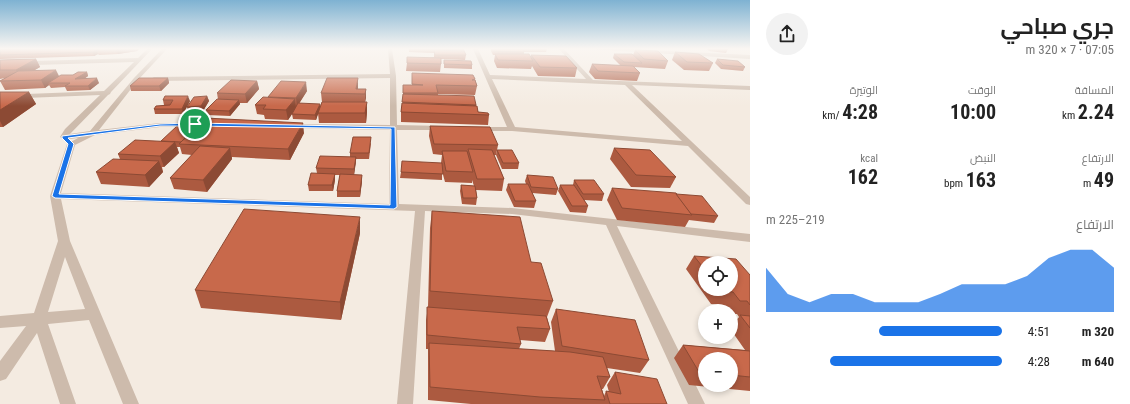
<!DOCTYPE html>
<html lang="ar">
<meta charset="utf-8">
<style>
body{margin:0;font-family:"Roboto Condensed",Cairo,sans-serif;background:#f2f2f2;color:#222;direction:rtl;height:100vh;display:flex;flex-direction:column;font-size:15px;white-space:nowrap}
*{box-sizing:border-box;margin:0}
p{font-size:13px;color:#767676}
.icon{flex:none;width:22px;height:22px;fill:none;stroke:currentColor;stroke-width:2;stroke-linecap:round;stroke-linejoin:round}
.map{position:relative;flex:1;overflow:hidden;direction:ltr}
.drawer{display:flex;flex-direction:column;background:#fff;width:380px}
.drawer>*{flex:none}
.buttons{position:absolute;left:698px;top:256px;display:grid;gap:8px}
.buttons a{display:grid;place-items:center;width:40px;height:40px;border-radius:50%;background:#fff;box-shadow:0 2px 6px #0003;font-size:20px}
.pin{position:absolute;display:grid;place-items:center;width:34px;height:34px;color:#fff;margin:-17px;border:2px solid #fff;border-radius:50%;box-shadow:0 1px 4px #0007}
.round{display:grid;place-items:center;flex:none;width:42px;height:42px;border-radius:21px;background:#f2f2f2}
.overview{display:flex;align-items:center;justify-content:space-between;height:68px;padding:0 16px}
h1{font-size:22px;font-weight:700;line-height:30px}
.figures{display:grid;grid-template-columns:repeat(3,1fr);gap:6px;height:68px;padding:4px 16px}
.figures div{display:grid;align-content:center}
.figures b{font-size:20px;font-weight:700}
.figures small{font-size:11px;font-weight:400}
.figures p{font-size:11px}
.chart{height:112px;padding:8px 16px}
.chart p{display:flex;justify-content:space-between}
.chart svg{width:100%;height:72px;margin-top:4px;fill:#1a73e8;opacity:.7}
ul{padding:0 16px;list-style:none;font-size:13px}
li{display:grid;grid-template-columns:64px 48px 1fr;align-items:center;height:30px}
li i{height:10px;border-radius:5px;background:#1a73e8}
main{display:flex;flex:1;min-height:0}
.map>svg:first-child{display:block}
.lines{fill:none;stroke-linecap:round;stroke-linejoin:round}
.minor{fill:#cdbbac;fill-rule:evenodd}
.wall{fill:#ac5a40;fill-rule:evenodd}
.shaded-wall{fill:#8c4a34}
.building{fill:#c8694b;stroke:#8c4a34}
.route{fill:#1a73e8;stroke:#fff;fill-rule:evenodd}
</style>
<main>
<section class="drawer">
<div class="overview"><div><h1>جري صباحي</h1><p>07:05 · 7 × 320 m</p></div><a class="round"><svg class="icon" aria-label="share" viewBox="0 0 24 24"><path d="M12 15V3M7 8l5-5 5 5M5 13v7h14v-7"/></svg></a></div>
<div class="figures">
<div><p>المسافة</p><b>2.24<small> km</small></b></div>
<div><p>الوقت</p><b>10:00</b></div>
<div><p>الوتيرة</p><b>4:28<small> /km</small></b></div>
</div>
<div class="figures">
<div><p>الارتفاع</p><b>49<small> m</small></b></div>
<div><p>النبض</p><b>163<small> bpm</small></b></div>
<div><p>kcal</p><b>162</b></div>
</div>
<div class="chart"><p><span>الارتفاع</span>219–225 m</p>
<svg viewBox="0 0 160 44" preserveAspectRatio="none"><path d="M0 44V17L10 33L20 38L30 33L40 33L50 38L60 38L70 38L80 33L90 27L100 27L110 27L120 22L130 11L140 6L150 6L160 17V44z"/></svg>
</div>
<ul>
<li><b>320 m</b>4:51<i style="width:52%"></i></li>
<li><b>640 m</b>4:28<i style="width:73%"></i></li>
</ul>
</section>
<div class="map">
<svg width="750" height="404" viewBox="0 0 750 404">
<rect width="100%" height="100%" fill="#f4ebe1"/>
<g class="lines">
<g class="minor">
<path d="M147 49H152L111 92 110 94 108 95 70 134 90 131 134 78 162 49H167L138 80 99 130 160 123H213L217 125 213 127H160L95 135 75 145 61 193 389 204 390 130 291 128 287 126 291 124 390 125V78L154 81 151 79 154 77 390 74 388 49H392L396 76 397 125 443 126 447 128 443 130H397L399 204 512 208 750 234V242L617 226 705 404H688L606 225 512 214 425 211 413 404H397L415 211 61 199 70 241 139 404H123L89 320 48 324 76 404H60L37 333 6 379 0 381V361L26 326 0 328V316L34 313 58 241 50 196 67 144 78 138 70 139 66 141 60 137 65 129 100 95 0 99V95L104 91 134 62 0 66V62L138 58ZM65 257 85 309 48 312Z"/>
<path d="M473 49H478L490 75 586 79 559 49H564L593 80 750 86V90L632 85 750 197V205L746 204 688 146 512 131H476L475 129 479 127H507ZM492 79 625 85 682 141 515 127Z"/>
<path d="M590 49H627L750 55V59Z"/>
</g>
</g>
<g class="wall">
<path d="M0 49H139L137 51 118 54 99 55 98 54 94 56 0 59Z"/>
<path d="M409 49H464L466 55 465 60 441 59V64L440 72 406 71 407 63 434 57V53L409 52Z"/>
<path d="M491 49H547L546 52H524V54L531 58V55L577 68 575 77 538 76 532 66 531 69 497 68 494 61 495 55H493L491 51Z"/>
<path d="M707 49H728L726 53 709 51Z"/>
<path d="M635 50 668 61 665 69 634 67 640 73 637 81 595 79 589 72 592 64 621 66 613 58 614 54 633 55Z"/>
<path d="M675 52 713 63 709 71 684 70 672 60Z"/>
<path d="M36 59 40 67 33 71 59 76 73 75 87 72 88 76 84 79 99 83 90 90 67 91 65 87 51 88 49 85 45 88 5 90 0 81 5 78 0 79V60Z"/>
<path d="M717 59 745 67 743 71 721 69 715 63Z"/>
<path d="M444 60 472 65V69L444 68Z"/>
<path d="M412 73 475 79 477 86 475 95 438 94V95L476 105V106L478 112 489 115 488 125 401 122V112L403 101V85H412Z"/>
<path d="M168 78 169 83 161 91H131L130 86Z"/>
<path d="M257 81 259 89 247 103H240V104L230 116 207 115 206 110 218 99 217 93Z"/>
<path d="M358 87V89H366L365 102 367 112 366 123H319L318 113 316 120 293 119 292 114 288 120 265 119 264 115 257 114 255 105 268 98V97L307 91 299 103 320 107 322 102 321 93Z"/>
<path d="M0 92H29L36 104 3 127H0Z"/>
<path d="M165 96 190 101 183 114H155L154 109 164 105 163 100Z"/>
<path d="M207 96 209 101 203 111 189 112 187 107Z"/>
<path d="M430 126 498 145 496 155H494L504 179 502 191 476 190 477 198 476 205 462 204 460 191 461 185 474 186 472 180V183L445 182 442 171V180L400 178 401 172 441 163 442 155 433 154 429 136Z"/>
<path d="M304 133 290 160 232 157V159L207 192 174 189 170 178 192 155 182 154 180 147H177L179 153 164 167H162L163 172 149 187 101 184 96 172 120 159 118 154 161 141Z"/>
<path d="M371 143 369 159H356L354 175 362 181 360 197H337V191L340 175H335V180L333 191H309L308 185 317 173 316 168 350 157V153Z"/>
<path d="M614 148 676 177 670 188 631 187 610 159Z"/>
<path d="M497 150 519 163 518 169H502L496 155Z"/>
<path d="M527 175 558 189 556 195 532 193 536 201 534 208 514 207 506 190 508 184H526L525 181Z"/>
<path d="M574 180 604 194 602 201 584 200 588 206 586 213 570 212 558 191 560 185H573Z"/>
<path d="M612 188 718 216 714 223 689 220 685 227 617 220 607 200Z"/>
<path d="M432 211 531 262 553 301 547 317 550 329 545 342 520 340 521 344 519 349 555 351 551 322 556 309 649 360 640 373 607 368 610 377 603 389H602L604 396 606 391 609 392 607 385 615 372 667 404H471L428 400V349H426V320L428 307 430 228Z"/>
<path d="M360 233 341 320 201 308 195 290Z"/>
<path d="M694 256 750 275V391L689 385 674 358 683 345 745 350 731 330V327L739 317 737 314H731V311H728L723 305 711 304 686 269ZM705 263 731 289H705ZM705 359H731V385H705Z"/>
</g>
<g class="shaded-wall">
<path d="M98 49H105L97 51 98 54 94 56 93 52Z"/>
<path d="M123 49H139L137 51 118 54 116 50Z"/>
<path d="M36 59 40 67 21 78 16 70Z"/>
<path d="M56 70 60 78 48 83 49 85 45 88 41 80Z"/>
<path d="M87 72 88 76 77 84 75 79Z"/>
<path d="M97 78 99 83 90 90 88 86Z"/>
<path d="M168 78 169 83 161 91 159 86Z"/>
<path d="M358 78V87L357 94 356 89Z"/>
<path d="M257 81 259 89 247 103 245 94Z"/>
<path d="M306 82 307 91 297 107 296 98Z"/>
<path d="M366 89V98L365 103V94Z"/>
<path d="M29 92 36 104 3 127 0 121V110Z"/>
<path d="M188 96 190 101 183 114 182 109Z"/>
<path d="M207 96 209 101 203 111 201 106Z"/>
<path d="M295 99 296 108 288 120 286 110Z"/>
<path d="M239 100 240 104 230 116 229 111Z"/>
<path d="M367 102V112L366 123 365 113Z"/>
<path d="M320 104V109L316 120 315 115Z"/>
<path d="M303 123 304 133 290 160 288 149Z"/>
<path d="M175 142 179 153 164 167 160 156Z"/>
<path d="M230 148 232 159 207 192 203 180Z"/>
<path d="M356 157V162L354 175V169Z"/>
<path d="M159 161 163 172 149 187 145 175Z"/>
<path d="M335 174V180L333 191 332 185Z"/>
<path d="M362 175V181L360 197V191Z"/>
<path d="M360 217V233L341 320 340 302Z"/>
</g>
<g class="building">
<path d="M0 49H98L93 52 0 55Z"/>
<path d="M100 49H123L116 50 97 51Z"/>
<path d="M492 49H523L524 52 493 51Z"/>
<path d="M434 50 464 51 466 55H435Z"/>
<path d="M635 50 658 51 668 61 644 59Z"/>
<path d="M675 52 699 54 713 63 687 62Z"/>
<path d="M495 54H529L533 61 498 60Z"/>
<path d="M614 54H632L642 63 624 62Z"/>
<path d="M531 55 566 56 577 68 540 67Z"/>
<path d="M407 57 441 58V64L407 63Z"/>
<path d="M36 59 16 70H0V60Z"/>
<path d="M717 59 738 61 745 67 723 65Z"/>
<path d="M444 60 471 61 472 65 444 64Z"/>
<path d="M592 64 633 66 640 73 598 71Z"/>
<path d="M56 70 41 80 0 81 18 71Z"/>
<path d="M78 72H87L75 79 97 78 88 86H65L70 83H48L61 75H73Z"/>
<path d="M412 73 473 75 475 79 472 80H475L477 86 436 85 438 93H403V85H423L412 84Z"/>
<path d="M139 78H168L159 86H130Z"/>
<path d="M327 78H358L356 89H366L365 94 321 93Z"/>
<path d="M231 80 257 81 245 94 217 93Z"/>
<path d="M281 81 306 82 296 98 268 97Z"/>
<path d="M0 92H29L0 110Z"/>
<path d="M403 94 474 96 476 105 402 102Z"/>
<path d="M165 96H188L182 109H154L156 106 170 105 173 100H163Z"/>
<path d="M207 96 201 106 187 107 194 97Z"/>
<path d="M263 97 295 99 286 110 263 109 266 105H255Z"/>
<path d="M217 99 239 100 229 111 206 110Z"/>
<path d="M322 102H367L365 113H318Z"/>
<path d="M298 103 320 104 315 115 292 114Z"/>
<path d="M402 103 477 106 478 112 488 113 489 115 401 112Z"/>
<path d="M205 118 303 123 288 149 179 144Z"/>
<path d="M177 126 197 127 181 142 161 141Z"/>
<path d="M430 126 490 127 498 145 434 144Z"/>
<path d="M353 137H371L369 153H350Z"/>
<path d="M135 140 175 142 160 156 118 154Z"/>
<path d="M200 146 230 148 203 180 170 178Z"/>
<path d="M614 148 650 150 676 177 636 175Z"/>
<path d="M468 149 492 150 504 179H477Z"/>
<path d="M497 150H512L519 163H503Z"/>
<path d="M442 151H467L473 172 446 171Z"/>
<path d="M320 156 356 157 354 169 316 168Z"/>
<path d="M113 159 159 161 145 175 96 172Z"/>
<path d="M402 161 442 163 443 174 401 172Z"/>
<path d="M311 173 335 174 332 185H308Z"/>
<path d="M340 174 362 175 360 191H337Z"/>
<path d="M527 175 553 177 558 189 531 187Z"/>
<path d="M574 180H594L604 194H583Z"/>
<path d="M508 184H528L536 201H515Z"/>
<path d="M461 185 475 186 477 198H463Z"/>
<path d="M560 185H574L588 206H572Z"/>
<path d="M612 188 676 193 692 215 622 208Z"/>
<path d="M676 194 702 196 718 216 691 214Z"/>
<path d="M244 209 360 217 340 302 195 290Z"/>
<path d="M432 211 520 217 531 262 541 263 553 301 430 291Z"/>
<path d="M694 256 736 259 750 275V305L747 301H740L733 292 721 291 719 289H731V263H705V270Z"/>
<path d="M427 307 546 316 550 329 517 327 521 344 427 335Z"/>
<path d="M556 309 635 320 649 360 562 346Z"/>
<path d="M740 315 750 316V328Z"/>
<path d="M429 343 570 352 603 357 610 377 597 376 605 400 540 397 430 387Z"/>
<path d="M683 345 750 351V377L731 375V359H705V373L699 372Z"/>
<path d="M615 372 657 379 667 404H610L606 391 621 394Z"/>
</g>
<linearGradient id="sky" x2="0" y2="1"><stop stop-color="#7eb2d2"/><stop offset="0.46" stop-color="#faf6f2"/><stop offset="1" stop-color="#faf6f2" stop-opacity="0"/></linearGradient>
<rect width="750" height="106" fill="url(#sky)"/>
<path class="route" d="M195 123 395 127 397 207 394 209 55 198 52 196 68 144 62 138V136L160 124ZM160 126H195L391 129 390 205 59 194 74 144 68 138Z"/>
</svg>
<div class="buttons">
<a><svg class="icon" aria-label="locate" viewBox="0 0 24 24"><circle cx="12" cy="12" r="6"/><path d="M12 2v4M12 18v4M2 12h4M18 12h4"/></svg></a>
<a>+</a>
<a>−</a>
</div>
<div class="pin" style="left:195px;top:124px;background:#1e9e55"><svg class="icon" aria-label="arrive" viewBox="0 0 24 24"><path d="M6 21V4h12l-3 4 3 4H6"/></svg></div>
</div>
</main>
